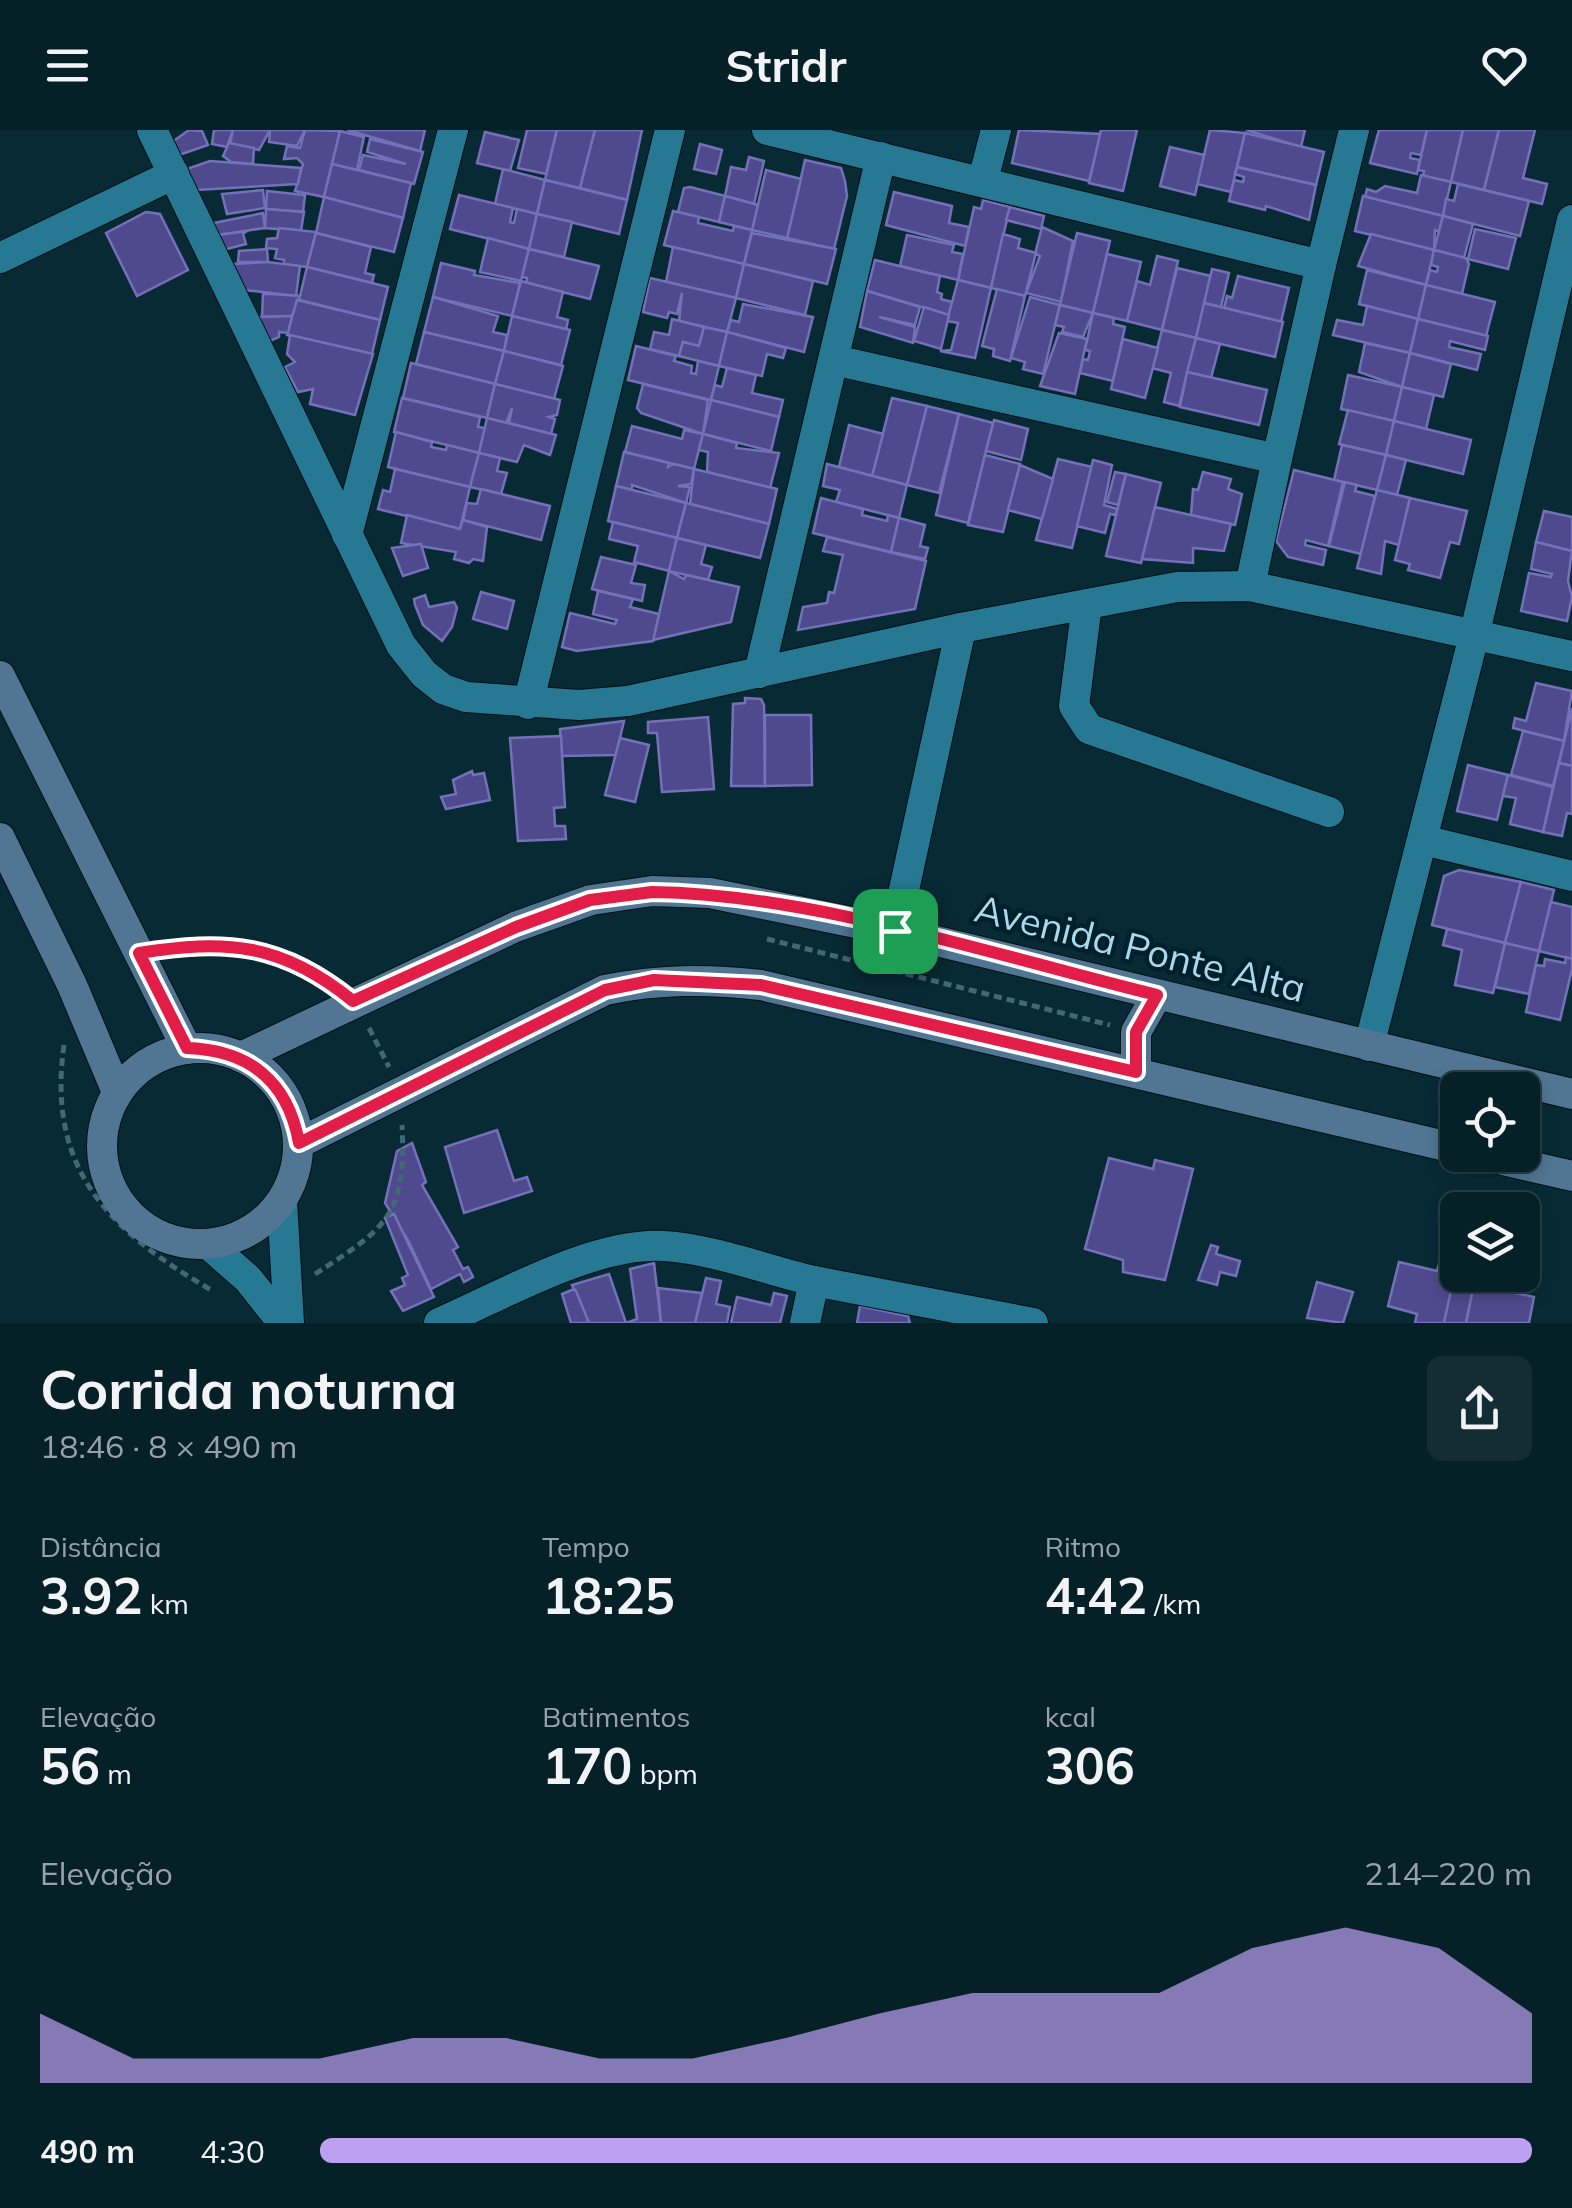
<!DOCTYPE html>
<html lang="pt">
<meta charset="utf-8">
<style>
body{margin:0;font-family:Mulish,sans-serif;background:#142d34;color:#f1f3f6;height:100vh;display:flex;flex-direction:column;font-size:38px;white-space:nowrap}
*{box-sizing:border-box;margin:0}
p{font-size:32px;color:#98a3a8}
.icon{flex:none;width:55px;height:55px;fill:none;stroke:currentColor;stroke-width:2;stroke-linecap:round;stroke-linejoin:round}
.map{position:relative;height:1193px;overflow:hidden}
.sheet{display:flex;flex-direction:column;background:#062028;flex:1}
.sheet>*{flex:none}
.buttons{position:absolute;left:1440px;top:942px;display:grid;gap:20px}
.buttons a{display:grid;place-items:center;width:100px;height:100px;border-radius:15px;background:#062028;box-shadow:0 5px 15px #0003,0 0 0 2px #273e45;font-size:50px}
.pin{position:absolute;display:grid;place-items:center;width:85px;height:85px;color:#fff;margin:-42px;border-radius:20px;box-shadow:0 5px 15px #0006}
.round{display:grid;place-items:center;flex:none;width:105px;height:105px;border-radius:15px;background:#142d34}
.headline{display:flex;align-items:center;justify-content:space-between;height:170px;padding:0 40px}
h1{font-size:55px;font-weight:700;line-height:75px}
.stats{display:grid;grid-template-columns:repeat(3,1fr);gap:15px;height:170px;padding:10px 40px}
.stats div{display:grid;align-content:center}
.stats b{font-size:50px;font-weight:700}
.stats small{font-size:28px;font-weight:400}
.stats p{font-size:28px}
.chart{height:280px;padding:20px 40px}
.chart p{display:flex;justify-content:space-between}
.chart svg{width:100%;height:180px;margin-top:10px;fill:#bca0f2;opacity:.7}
ul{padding:0 40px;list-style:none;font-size:32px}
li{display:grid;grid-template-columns:160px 120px 1fr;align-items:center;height:75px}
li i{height:25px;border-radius:12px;background:#bca0f2}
header{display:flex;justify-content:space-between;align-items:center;height:130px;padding:0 40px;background:#062028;font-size:45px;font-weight:700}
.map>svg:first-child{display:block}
.building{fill:#4f4a8e;stroke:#7471b9;stroke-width:2.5}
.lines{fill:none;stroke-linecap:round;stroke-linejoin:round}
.minor-casing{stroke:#041116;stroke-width:32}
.tertiary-casing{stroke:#041116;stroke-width:32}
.secondary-casing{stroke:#041116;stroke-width:32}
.path{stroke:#426876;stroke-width:5;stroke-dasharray:8 5;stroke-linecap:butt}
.minor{stroke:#267893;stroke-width:30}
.tertiary{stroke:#267893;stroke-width:30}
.secondary{stroke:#507694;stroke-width:30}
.route-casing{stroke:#fff;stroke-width:20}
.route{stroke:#e11d48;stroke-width:12}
.labels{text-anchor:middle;stroke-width:9;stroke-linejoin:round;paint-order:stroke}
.street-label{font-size:38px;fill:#abd9ec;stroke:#00202b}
</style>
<header><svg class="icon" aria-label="menu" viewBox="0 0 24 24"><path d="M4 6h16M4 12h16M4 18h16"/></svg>Stridr<svg class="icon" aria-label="heart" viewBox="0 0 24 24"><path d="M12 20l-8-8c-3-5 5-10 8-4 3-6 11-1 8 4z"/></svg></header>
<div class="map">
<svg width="1572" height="1193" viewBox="0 0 1572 1193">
<rect width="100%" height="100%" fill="#082a35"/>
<g class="building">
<path d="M189 0 202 1 208 15 176 26 168 15Z"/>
<path d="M214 0H233L227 17 212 14Z"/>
<path d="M233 0H270L259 20 230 14Z"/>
<path d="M270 0H305L297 16 269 12Z"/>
<path d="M305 0 340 1 324 67 295 61 303 34 297 28 284 29 287 16 300 18Z"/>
<path d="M347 0H425L420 21Z"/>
<path d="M527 0H557L546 44 518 38Z"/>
<path d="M557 0H595L580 58 545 50Z"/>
<path d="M595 0H642L627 70 580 58Z"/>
<path d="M1019 0 1101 4 1089 51 1012 33Z"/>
<path d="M1101 0H1137L1123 61 1089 53Z"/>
<path d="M1210 0 1245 3 1231 62 1197 54Z"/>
<path d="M1246 0H1305L1301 17Z"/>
<path d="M1379 0H1427L1421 25 1411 23 1410 28 1420 30 1417 44 1370 33Z"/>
<path d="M1427 0H1463L1451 52 1423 46 1424 41 1418 40Z"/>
<path d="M1463 0H1499L1484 60 1451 52Z"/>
<path d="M1499 0H1535L1523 48 1547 54 1542 74 1484 60Z"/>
<path d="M340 1 364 7 357 40 332 34Z"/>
<path d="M485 2 519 10 510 41 477 33Z"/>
<path d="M1245 3 1324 22 1316 55 1237 37Z"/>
<path d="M370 9 423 22 414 54 359 40 363 25 406 34 367 22Z"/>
<path d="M229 13 254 18 253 34 231 32 223 26Z"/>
<path d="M700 14 722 20 716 44 694 39Z"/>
<path d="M1170 17 1204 25 1195 65 1160 56Z"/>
<path d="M749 27 764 31 754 74 725 66 731 37 746 40Z"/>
<path d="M805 30 841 38 845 51 847 66 834 119 787 108Z"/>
<path d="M210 31 301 38 298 54 197 60 187 39Z"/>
<path d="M332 34 411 53 403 88 324 67Z"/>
<path d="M1237 37 1316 55 1309 90 1266 76 1265 80 1229 71 1234 50 1243 52 1244 47 1235 44Z"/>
<path d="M503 39 545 50 537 84 495 74Z"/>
<path d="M766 40 801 49 787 108 752 100Z"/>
<path d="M1421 45 1451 52 1443 86 1365 67 1367 59 1376 62 1385 56 1417 63Z"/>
<path d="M545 50 627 70 619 104 537 84Z"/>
<path d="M1458 54 1529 71 1520 106 1443 86 1446 69 1454 71Z"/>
<path d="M690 57 725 66 719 92 678 82 684 58Z"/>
<path d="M263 60 265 78 227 84 222 64Z"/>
<path d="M267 61 305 65 303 82 266 79Z"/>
<path d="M894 62 952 76 949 93 969 97 965 116 886 95Z"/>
<path d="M459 65 513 78 510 92 514 93 517 79 537 84 529 119 450 99Z"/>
<path d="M725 66 758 75 752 100 719 92Z"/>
<path d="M1363 66 1443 86 1439 102 1435 100 1434 120 1355 101Z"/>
<path d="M324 67 403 88 394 122 316 103Z"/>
<path d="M983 70 1010 77 991 158 958 150 974 77 981 79Z"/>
<path d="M1010 77 1044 86 1041 99 1006 90Z"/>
<path d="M266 79 304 82 301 101 265 98Z"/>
<path d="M673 81 699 87 698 93 733 101 734 96 752 100 744 134 664 115Z"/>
<path d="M146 82 160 84 188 140 137 166 106 103Z"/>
<path d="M263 83 265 98 218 105 214 93Z"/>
<path d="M537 84 572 92 564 127 529 119Z"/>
<path d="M1443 86 1473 94 1464 128 1434 120Z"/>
<path d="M1042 97 1073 111 1061 172 1026 163 1040 126 1035 124Z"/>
<path d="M279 98 316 102 307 137 284 134V130L275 128 277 119 266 118 267 109 277 108Z"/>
<path d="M1475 99 1516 108 1508 139 1468 129Z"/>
<path d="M247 101 243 104 246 114 223 120 218 105Z"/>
<path d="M316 103 371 117 365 143 374 145 372 153 307 137Z"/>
<path d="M752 103 836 119 827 154 744 134Z"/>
<path d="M1077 103 1110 111 1093 183 1060 175Z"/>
<path d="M1003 104 1020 109 1018 118 1036 123 1025 166 991 158Z"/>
<path d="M1371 104 1434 120 1426 155 1358 136Z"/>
<path d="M907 105 954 115 952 122 963 124 958 150 900 136Z"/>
<path d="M488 108 529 119 521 151 480 142Z"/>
<path d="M673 117 744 134 736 168 666 152Z"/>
<path d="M267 119 268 132H238L239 121Z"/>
<path d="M529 119 599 136 590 169 526 153 527 148 522 147Z"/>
<path d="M1434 120 1466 128 1469 134 1462 164 1426 155 1430 140 1437 142 1438 137 1431 135Z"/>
<path d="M1107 124 1141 132 1127 191 1093 183Z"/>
<path d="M1157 126 1178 131 1162 200 1127 191 1137 151 1150 155Z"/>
<path d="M875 130 940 146 937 162 942 164 941 169 952 172 949 185 867 161Z"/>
<path d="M268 132 300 136 296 166 245 160 233 134Z"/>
<path d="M441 133 475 141 474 145 520 153 512 186 433 167Z"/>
<path d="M744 134 813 151 805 185 736 168Z"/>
<path d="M307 137 388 157 380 190 299 170Z"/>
<path d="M1177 138 1211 146 1196 208 1162 200Z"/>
<path d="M1212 139 1229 143 1221 177 1204 173Z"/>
<path d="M1367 140 1426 155 1418 189 1359 174Z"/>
<path d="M1238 146 1289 158 1281 192 1224 178 1227 166 1232 168Z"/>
<path d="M650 148 736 168 727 202 679 191 682 163 677 184 669 182 667 188 643 182Z"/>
<path d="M958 150 991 158 975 228 940 221 951 220 958 193 947 191Z"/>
<path d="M521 151 563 162 557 187 568 190 566 200 512 186Z"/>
<path d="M1426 155 1495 172 1486 206 1418 189Z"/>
<path d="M997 159 1025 166 1010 231 993 226 994 219 982 216Z"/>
<path d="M867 161 920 177 915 195 879 187 915 197 913 213 860 197Z"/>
<path d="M263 164H271L300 166 292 186 262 187Z"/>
<path d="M433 167 498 186 493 202 507 205 504 221 424 202Z"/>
<path d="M1030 167 1060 175 1043 244 1023 239 1025 232 1011 228Z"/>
<path d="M297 170 380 190 372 224 287 205Z"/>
<path d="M1204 173 1283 192 1275 227 1196 208Z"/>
<path d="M743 174 813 187 804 222 727 202 731 190 739 192Z"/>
<path d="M1060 175 1093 183 1083 207 1062 202 1064 197 1055 195Z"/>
<path d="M1367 176 1418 189 1410 223 1333 205 1337 190 1363 195Z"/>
<path d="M924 177 949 185 941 219 914 211Z"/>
<path d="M1093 183 1114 188 1113 194 1125 197 1113 251 1080 243 1083 229 1088 230 1090 221 1085 220Z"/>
<path d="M292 186 288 203 279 202V207L268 212 259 187Z"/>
<path d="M512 186 570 200 561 235 504 221Z"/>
<path d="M672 189 704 197 699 216 683 212 679 226 650 219 654 202 669 205Z"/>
<path d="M1418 189 1488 206 1485 220 1450 211 1449 217 1481 224 1477 240 1410 223Z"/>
<path d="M704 197 727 202 719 236 679 226 683 212 699 216Z"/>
<path d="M1162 200 1196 208 1179 276 1164 272 1171 243 1152 238Z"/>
<path d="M424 202 504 221 495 254 416 234Z"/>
<path d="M727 202 786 218 783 228 767 224 762 246 719 236Z"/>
<path d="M1059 203 1087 209 1075 264 1040 256Z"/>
<path d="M290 205 373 224 355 285 310 274 313 259 298 262 285 237 295 232 287 224Z"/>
<path d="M1196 208 1220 214 1211 248 1187 242Z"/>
<path d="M1123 209 1158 218 1145 268 1111 259Z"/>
<path d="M1365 213 1410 223 1402 257 1359 242Z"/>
<path d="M636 216 676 226 674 231 692 236 691 243 696 244 698 231 719 236 711 270 628 250Z"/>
<path d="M504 221 563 236 554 269 495 254Z"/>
<path d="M1410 223 1451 234 1443 267 1402 257Z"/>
<path d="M411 233 495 254 487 288 403 268Z"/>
<path d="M727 238 756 245 752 263 783 270 779 287 711 270 715 255 722 257Z"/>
<path d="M1187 242 1267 260 1259 295 1180 277Z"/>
<path d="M1348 245 1402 257 1394 291 1341 279Z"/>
<path d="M495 254 560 270 557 285 549 287 555 289 551 304 509 293 512 278 506 293 487 288Z"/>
<path d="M643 254 708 270 703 304 641 283 637 278Z"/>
<path d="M1402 257 1434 265 1426 299 1394 291Z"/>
<path d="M402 268 480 287 478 297 485 298 479 323 394 302Z"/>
<path d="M892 268 927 276 907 355 872 346Z"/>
<path d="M711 270 779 287 771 321 703 304Z"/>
<path d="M927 276 959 284 939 363 907 355Z"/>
<path d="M1348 280 1394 291 1386 325 1339 314Z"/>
<path d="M959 284 993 293 968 393 936 385Z"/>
<path d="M487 288 556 305 550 325 524 315 517 332 479 323Z"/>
<path d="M994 290 1028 299 1021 330 986 321Z"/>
<path d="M1394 291 1471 310 1463 344 1386 325Z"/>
<path d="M849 295 883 304 872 346 839 337Z"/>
<path d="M632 296 682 309 684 300 703 304 694 339 625 322Z"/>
<path d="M396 302 432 312 431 317 446 320 447 315 479 323 470 357 388 337Z"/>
<path d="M703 304 737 313 736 318 779 323 770 358 707 342 708 322 699 320Z"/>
<path d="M1342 315 1386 325 1377 360 1334 350Z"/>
<path d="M624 322 669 333 668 337 674 334 694 339 691 354 678 356 690 357 686 373 632 355V360L616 356Z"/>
<path d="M479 323 500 328 497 341 507 343 501 364 470 357Z"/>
<path d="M985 325 1020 334 1003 402 968 395Z"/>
<path d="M1386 325 1406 330 1397 365 1377 360Z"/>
<path d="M1058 329 1092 337 1072 418 1036 410Z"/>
<path d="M1093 330 1112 335 1104 375 1118 379 1115 385 1110 384 1105 403 1077 396Z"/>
<path d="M827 334 907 355 899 388 836 372 840 360 823 356Z"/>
<path d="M1020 335 1053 349 1042 389 1008 380Z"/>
<path d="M395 339 470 357 460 399 378 379 383 360 390 362Z"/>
<path d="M694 339 777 359 769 394 690 374Z"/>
<path d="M1294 340 1343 352 1328 416 1306 410 1305 415 1326 420 1323 435 1288 427 1276 411Z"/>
<path d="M1115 342 1126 344 1118 375 1107 372Z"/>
<path d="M1203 342 1231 349 1228 359 1242 364 1235 395 1191 385 1193 359 1198 360Z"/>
<path d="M1126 344 1161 353 1141 433 1106 426Z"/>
<path d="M1345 352 1357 355 1355 361 1375 366 1361 424 1329 416Z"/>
<path d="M616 356 686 373 677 408 608 391Z"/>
<path d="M481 359 550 376 541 410 463 390 467 373 477 374Z"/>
<path d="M1377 360 1410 368 1399 415 1385 411 1381 444 1357 438Z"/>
<path d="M821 368 863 379 862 385 887 391 888 385 899 388 891 422 813 403Z"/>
<path d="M1410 368 1467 381 1459 414 1450 412 1440 448 1408 440 1410 434 1395 430Z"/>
<path d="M686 373 769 394 760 428 677 408Z"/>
<path d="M1155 377 1231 394 1224 421 1193 418V433L1142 429Z"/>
<path d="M1544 381 1572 387V421L1536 412Z"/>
<path d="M407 385 460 399 463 390 487 397 483 431 473 429 469 433 454 429 456 422 401 413Z"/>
<path d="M899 388 925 395 920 416 928 418 925 429 891 422Z"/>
<path d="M613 392 677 408 669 441 634 432 638 416 609 409Z"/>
<path d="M827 407 926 431 915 479 798 500 803 477 827 473 829 462 834 463 843 425 823 421Z"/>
<path d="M677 408 706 415 701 434 712 437 708 450 669 441Z"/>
<path d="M1536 412 1572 421 1568 451 1572 467 1567 491 1521 481 1529 443 1551 447 1552 444 1531 439Z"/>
<path d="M421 414 428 438 403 446 392 418Z"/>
<path d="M601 427 636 435 631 453 645 455 642 471 592 459Z"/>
<path d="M669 441 684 449 686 445 739 457 731 492 653 510Z"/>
<path d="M598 461 633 469 630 477 659 484 653 511 577 521 562 517 570 483 615 494 617 490 593 484Z"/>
<path d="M481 462 514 471 507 499 473 489Z"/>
<path d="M425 465 429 477 454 472 457 478 452 497 442 511 423 495 415 475 414 469Z"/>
<path d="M1536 553 1572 561 1564 611 1513 598 1515 588 1526 591Z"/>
<path d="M745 568 761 569 764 575 765 656H731L733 574 745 573Z"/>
<path d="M1572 578V636L1559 633Z"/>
<path d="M765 585H811L812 655 765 656Z"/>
<path d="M708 587 714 659 662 662 657 603H648V592Z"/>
<path d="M624 591 616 625 562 626 560 599Z"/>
<path d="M1523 601 1564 611 1553 656 1511 645Z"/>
<path d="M561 606 565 677 554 678 555 696H565L566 709 518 711 510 608Z"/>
<path d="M620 608 649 615 635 672 605 665Z"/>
<path d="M1559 633 1572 636V684L1567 683 1562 706 1543 702Z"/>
<path d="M1468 635 1508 645 1497 690 1457 681Z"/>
<path d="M472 641 473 645 484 643 490 670 446 679 441 667 456 664 453 650Z"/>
<path d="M1508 645 1553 657 1543 702 1510 694 1516 668 1503 666Z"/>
<path d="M1459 740 1521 752 1505 813 1432 795 1444 746Z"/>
<path d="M1521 752 1554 760 1539 821 1505 813Z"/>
<path d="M1551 772 1572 777V829L1539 821Z"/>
<path d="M1447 799 1505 813 1493 863 1455 855 1462 820 1443 815Z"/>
<path d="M1505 813 1539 821 1529 864 1495 857Z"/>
<path d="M1566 827 1572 829V839L1560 890 1526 882 1536 835 1544 836 1545 829 1565 833Z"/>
<path d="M497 1000 514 1051 527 1047 532 1061 464 1083 445 1017Z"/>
<path d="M412 1013 426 1052 422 1055 458 1117 453 1120 463 1139 468 1137 473 1147 464 1152 460 1144 431 1159 408 1110 385 1073 397 1021Z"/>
<path d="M1109 1028 1153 1039 1155 1030 1193 1039 1165 1150 1123 1142V1130L1085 1119Z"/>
<path d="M394 1084 434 1167 403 1181 391 1161 405 1155 402 1148 408 1145 385 1088Z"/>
<path d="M1211 1115 1218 1117 1216 1124 1240 1131 1236 1146 1220 1142 1217 1155 1198 1150Z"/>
<path d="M1399 1132 1437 1141 1439 1134 1458 1139 1444 1193H1415L1417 1184 1388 1176Z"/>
<path d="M654 1133 661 1193H626L637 1189 630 1139Z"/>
<path d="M609 1144 626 1193H589L572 1155Z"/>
<path d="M706 1148 721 1151 716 1174 730 1177 727 1193H695Z"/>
<path d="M1453 1151 1474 1155 1466 1193H1444Z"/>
<path d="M1317 1152 1353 1162 1343 1193 1307 1188Z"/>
<path d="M1474 1154 1534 1167 1529 1193H1466Z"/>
<path d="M658 1158 702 1163 695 1193H661Z"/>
<path d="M574 1159 576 1161 589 1193H571L562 1164Z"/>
<path d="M774 1163 787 1166 780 1193H731L737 1167 771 1175Z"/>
<path d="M860 1176 908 1186 910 1193H857Z"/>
</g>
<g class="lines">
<g class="minor-casing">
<g id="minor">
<path d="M767 0 1321 135 1354 0"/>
<path d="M983 50 996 0"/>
<path d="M0 128 174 44"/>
<path d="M834 230 1277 329 1250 456"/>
<path d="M1277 329 1321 135"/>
<path d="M347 405 453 0"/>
<path d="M1087 474 1074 576 1089 599 1329 682"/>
<path d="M759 543 881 27"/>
<path d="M528 574 670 0"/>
<path d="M1423 710 1572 746"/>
<path d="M439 1193C503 1165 594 1112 664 1116 713 1119 767 1140 814 1151"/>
<path d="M805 1193 814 1151 1033 1193"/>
</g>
</g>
<g class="tertiary-casing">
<g id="tertiary">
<path d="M152 0 401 515 424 544 443 559 466 567 579 575 628 571 961 498 1177 457 1250 456 1572 526"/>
<path d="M895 801 961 498"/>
<path d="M1369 916 1475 502 1572 90"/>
<path d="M282 1071 289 1193"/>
<path d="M208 1114 248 1149 283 1193"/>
</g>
</g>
<g class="secondary-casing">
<g id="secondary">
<path d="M0 546 187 919"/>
<path d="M0 708 72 855 117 962"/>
<circle cx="200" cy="1016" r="98"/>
<path d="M241 927 515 797 591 770 652 761 710 763 895 801 1572 964"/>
<path d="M1136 942V902L1157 865"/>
<path d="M299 1013 605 860C659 849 706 849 761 855L1458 1019"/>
<path d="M1481 1025 1572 1046"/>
</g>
</g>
<g class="path">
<path d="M767 809 1110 895"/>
<path d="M169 818C220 810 288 818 330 852"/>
<path d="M369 898 389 937"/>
<path d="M64 915C46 1042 112 1102 211 1160"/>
<path d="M315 1144C386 1098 407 1086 402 995"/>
</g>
<use href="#minor" class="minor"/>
<use href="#tertiary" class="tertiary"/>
<use href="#secondary" class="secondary"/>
</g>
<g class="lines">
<g class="route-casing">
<path id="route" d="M652 762C813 764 1000 827 1157 865L1136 902V942L761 855 654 850 605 860 299 1013C288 951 249 920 187 918L139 823C226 809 282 813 353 871L516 797 590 770Z"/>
</g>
<use href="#route" class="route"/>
</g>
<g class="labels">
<g class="street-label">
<text transform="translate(1140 819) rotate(14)" y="13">Avenida Ponte Alta</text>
</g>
</g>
</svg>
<div class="buttons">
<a><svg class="icon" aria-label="locate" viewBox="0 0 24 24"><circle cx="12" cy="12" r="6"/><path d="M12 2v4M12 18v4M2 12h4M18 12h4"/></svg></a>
<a><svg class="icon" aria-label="layers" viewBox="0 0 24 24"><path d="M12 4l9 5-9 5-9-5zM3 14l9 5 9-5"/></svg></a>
</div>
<div class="pin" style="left:895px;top:801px;background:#1e9e55"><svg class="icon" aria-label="arrive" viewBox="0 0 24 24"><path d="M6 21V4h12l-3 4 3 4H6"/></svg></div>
</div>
<section class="sheet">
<div class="headline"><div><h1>Corrida noturna</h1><p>18:46 · 8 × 490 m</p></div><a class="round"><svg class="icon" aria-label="share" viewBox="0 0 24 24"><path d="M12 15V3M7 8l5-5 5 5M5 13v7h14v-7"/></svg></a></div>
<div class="stats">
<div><p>Distância</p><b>3.92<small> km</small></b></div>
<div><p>Tempo</p><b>18:25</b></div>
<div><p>Ritmo</p><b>4:42<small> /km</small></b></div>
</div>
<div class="stats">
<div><p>Elevação</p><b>56<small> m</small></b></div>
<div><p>Batimentos</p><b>170<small> bpm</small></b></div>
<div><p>kcal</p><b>306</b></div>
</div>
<div class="chart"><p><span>Elevação</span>214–220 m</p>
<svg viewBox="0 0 160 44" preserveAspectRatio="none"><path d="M0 44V27L10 38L20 38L30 38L40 33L50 33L60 38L70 38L80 33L90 27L100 22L110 22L120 22L130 11L140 6L150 11L160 27V44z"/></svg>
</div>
<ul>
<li><b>490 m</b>4:30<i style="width:100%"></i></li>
</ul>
</section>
